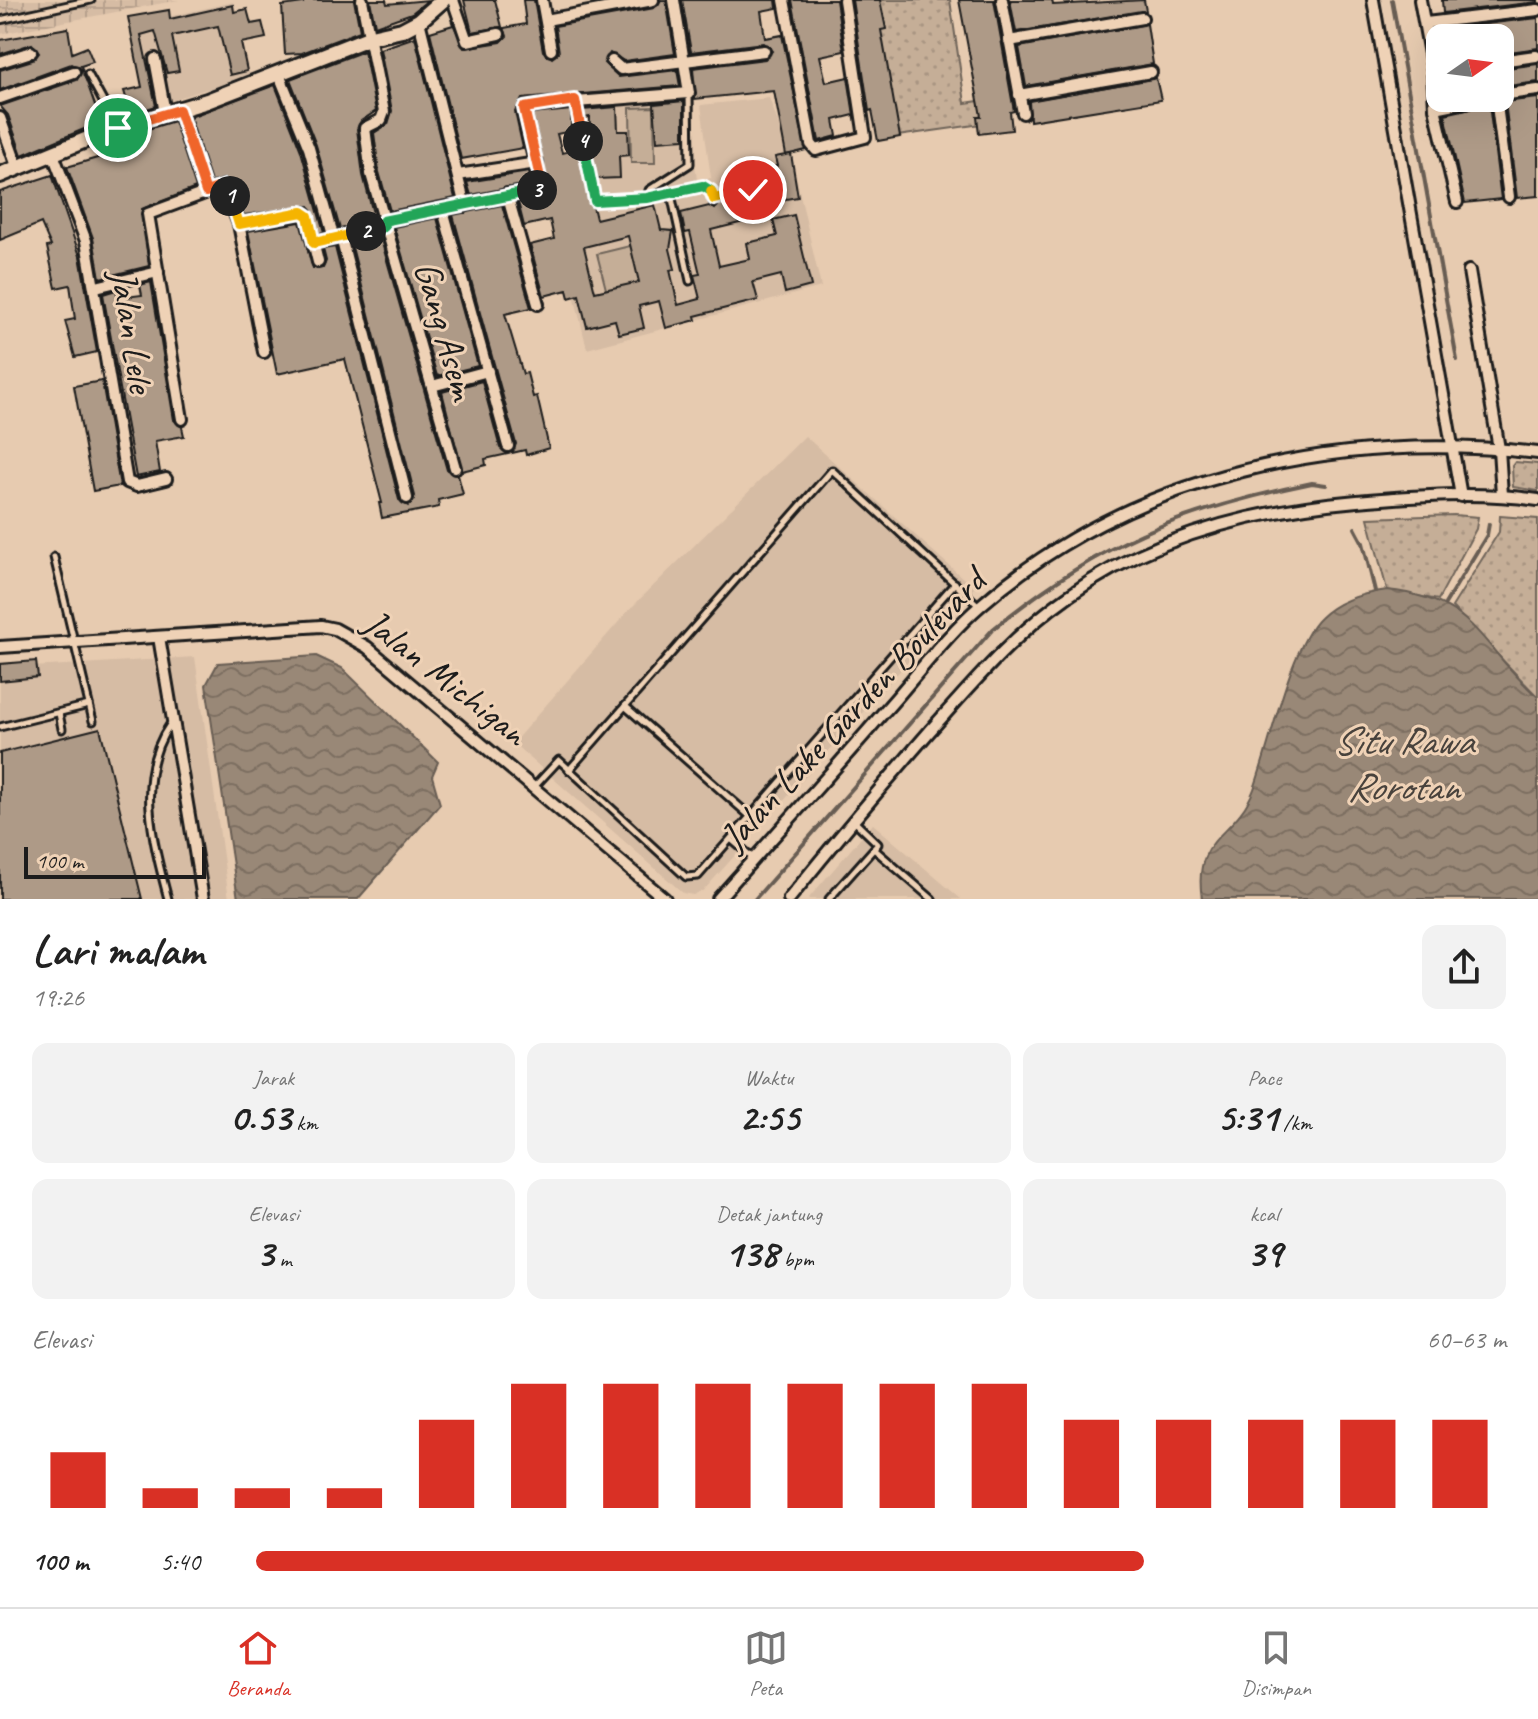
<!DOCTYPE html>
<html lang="id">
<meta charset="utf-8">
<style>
body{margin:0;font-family:Caveat,sans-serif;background:#f2f2f2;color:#222;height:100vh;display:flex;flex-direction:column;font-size:30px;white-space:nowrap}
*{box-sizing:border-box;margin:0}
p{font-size:26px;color:#767676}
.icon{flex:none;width:44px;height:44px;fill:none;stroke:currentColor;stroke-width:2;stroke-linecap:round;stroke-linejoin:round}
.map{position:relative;height:899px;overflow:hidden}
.drawer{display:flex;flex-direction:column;background:#fff;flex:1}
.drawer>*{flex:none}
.needle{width:52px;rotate:76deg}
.buttons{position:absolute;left:1426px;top:24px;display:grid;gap:16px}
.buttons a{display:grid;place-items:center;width:88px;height:88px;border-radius:16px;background:#fff;box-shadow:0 8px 32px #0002;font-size:40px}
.scale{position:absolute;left:24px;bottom:20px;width:182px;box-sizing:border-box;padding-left:8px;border:4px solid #1c1c1c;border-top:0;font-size:22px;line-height:28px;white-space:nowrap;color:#1c1c1c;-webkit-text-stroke:6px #efd2b6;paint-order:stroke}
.pin{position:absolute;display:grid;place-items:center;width:68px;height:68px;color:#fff;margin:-34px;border:4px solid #fff;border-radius:50%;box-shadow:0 2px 8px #0007}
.km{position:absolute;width:40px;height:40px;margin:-20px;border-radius:50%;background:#222;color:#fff;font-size:22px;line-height:40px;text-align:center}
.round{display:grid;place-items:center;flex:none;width:84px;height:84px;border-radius:16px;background:#f2f2f2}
.summary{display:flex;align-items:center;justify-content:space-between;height:136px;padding:0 32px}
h1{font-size:44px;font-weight:800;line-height:60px}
.metrics{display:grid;grid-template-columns:repeat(3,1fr);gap:12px;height:136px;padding:8px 32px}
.metrics div{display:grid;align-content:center;border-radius:16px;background:#f2f2f2;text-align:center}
.metrics b{font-size:40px;font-weight:800}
.metrics small{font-size:22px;font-weight:400}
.metrics p{font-size:22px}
.chart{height:224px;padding:16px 32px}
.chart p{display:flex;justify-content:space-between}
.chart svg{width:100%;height:144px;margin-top:8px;stroke:#d93025;stroke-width:6}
ul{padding:0 32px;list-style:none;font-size:26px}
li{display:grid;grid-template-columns:128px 96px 1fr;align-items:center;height:60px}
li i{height:20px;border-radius:10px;background:#d93025}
.menu{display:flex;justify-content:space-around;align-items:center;height:112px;border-top:2px solid #e0e0e0;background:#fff;font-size:22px;color:#767676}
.menu a{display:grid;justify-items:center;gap:4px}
.menu .current{color:#d93025}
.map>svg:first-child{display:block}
.built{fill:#d6bca4}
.industrial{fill:url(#industrial-grid)}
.grass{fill:url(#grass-dots);stroke:#70655a;stroke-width:2}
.garden{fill:#c5ae97;stroke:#70655a;stroke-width:2}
.water{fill:url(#water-waves);stroke:#675d53;stroke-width:2}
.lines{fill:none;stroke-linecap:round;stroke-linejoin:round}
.stream{stroke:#675d53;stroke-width:4}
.building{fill:#ae9a87;stroke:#1c1c1c;stroke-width:2;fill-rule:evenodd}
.lane-casing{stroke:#1c1c1c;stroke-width:11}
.street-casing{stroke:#1c1c1c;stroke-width:16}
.secondary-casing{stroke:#1c1c1c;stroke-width:20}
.lane{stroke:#efd2b6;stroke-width:5}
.street{stroke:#efd2b6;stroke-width:10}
.secondary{stroke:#efd2b6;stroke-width:14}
.split-1-casing{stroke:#fff;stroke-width:16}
.split-2-casing{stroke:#fff;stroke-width:16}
.split-3-casing{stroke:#fff;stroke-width:16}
.split-4-casing{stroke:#fff;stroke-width:16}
.split-5-casing{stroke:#fff;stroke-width:16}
.split-6-casing{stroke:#fff;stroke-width:16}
.split-1{stroke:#f0652b;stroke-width:10}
.split-2{stroke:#f5b400;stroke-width:10}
.split-3{stroke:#22a559;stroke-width:10}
.split-4{stroke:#f0652b;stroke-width:10}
.split-5{stroke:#22a559;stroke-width:10}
.split-6{stroke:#f5b400;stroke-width:10}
.labels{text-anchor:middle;stroke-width:6;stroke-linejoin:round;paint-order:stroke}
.street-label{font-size:38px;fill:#1c1c1c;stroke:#efd2b6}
.water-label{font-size:40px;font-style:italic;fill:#48423c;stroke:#efd2b6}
</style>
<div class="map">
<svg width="1538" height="899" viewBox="0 0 1538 899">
<defs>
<pattern id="industrial-grid" width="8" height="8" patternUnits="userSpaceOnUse" patternTransform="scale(2)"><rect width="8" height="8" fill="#d6bca4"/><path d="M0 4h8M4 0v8" fill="none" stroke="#b7a18d"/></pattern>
<pattern id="grass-dots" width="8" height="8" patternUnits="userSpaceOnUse" patternTransform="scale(2)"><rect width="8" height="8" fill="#c5ae97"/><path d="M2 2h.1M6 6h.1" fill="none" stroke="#a99582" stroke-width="1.8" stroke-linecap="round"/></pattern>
<pattern id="water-waves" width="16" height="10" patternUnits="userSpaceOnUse" patternTransform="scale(2)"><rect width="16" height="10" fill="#987"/><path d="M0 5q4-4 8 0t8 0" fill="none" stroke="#7c6e61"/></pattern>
</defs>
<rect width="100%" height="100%" fill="#e7cbb0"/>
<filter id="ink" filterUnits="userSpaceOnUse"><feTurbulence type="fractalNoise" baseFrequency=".0125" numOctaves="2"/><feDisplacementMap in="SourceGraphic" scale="16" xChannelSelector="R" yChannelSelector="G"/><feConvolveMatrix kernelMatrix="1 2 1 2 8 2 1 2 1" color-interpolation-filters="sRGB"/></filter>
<g filter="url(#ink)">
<g class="built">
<path d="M233 2 253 91 213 107 207 89 178 98 183 118 154 125 132 25Z"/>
<path d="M686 98 697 180 672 189 711 178 701 105 769 98 793 163 821 287 587 349 556 219 596 208 580 106Z"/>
<path d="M805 436 974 588 704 890 693 895 683 893 513 743 629 610Z"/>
<path d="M195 657 229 899H0V669Z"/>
<path d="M873 824 961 899H808Z"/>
</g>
<path class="industrial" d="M0 0H179L0 34Z"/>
<g class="grass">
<path d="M870 0H950L965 103 1006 97 1010 120 890 137Z"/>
<path d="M1515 462 1538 464V491L1513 487 1512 466Z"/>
<path d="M1454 515 1478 517 1476 529 1438 600 1387 590 1368 518Z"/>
<path d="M1500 516 1538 519V697L1452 607 1499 532Z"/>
</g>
<g class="garden">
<path d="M654 107 655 163H631L630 108Z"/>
<path d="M634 245 643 284 607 293 597 254Z"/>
</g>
<g class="water">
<path d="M1387 590C1478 600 1478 645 1538 697V899H1202C1192 834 1235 839 1254 789 1269 748 1291 645 1320 618 1337 601 1364 593 1387 590Z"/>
<path d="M316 656 342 668 438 762 432 776 440 804 358 899H238L206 685 218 663Z"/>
</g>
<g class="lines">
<g class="stream">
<path d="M1392 0 1457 360"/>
<path d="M1355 528 1363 543 1375 591"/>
<path d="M1445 604 1487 535 1489 524"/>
<path d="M755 899 993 629C1098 543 1180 510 1312 483L1326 485"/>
</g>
</g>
<g class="building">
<path d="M302 0H354L360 31 302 53 285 54 282 6 303 3Z"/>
<path d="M370 0H386L387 4 428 0 412 13 375 26Z"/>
<path d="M464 0H495L502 27 472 32Z"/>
<path d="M523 0H534L543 51 552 58 559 52 555 26 654 8 661 0H666L675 54 624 61 610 53 604 63 619 77 677 70 680 86 522 99 515 112 523 148 461 159 430 32 453 25 451 19 464 48 501 42 507 36 504 28 526 24Z"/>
<path d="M682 0H776L777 8 761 11 765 38 782 35 806 150 786 155 774 91 695 99 693 68 765 59 772 51 763 43 691 52Z"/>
<path d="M792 0H836L844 51 820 56 826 82 848 77 854 115 834 120 837 136 819 141Z"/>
<path d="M852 0H880L886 29 881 30 900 137 878 141 872 110 869 111Z"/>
<path d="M959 0H994L1014 111 1010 112 1012 130 979 134 977 116H981Z"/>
<path d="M1010 0H1052L1053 5 1144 0 1146 11 1016 32Z"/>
<path d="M1442 0H1538V2L1443 13Z"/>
<path d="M233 5 234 12 247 9 251 24 262 22 266 38 241 43 247 71 230 75 218 26 172 36 179 71 167 73 155 31 141 35 156 106 131 114 124 91 142 87 128 17 169 10 170 19Z"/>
<path d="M1538 18V48L1502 53 1500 38H1435L1434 30Z"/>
<path d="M1147 24 1153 64 1026 86 1019 47Z"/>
<path d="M68 28 72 53 87 47 93 62 81 66 101 122 22 155 8 115 0 106 77 80 82 70 71 64 0 90V70L33 60 39 53 32 44 0 54V40Z"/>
<path d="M415 37 455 198 390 211 379 172 374 133 388 124 392 111 380 49Z"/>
<path d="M364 51 376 111 361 121 357 129 363 175 375 221 340 229 316 145 290 79Z"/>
<path d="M1538 64V82L1500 87V69Z"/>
<path d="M1156 78 1161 100 1030 121 1029 101Z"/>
<path d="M275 85 301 151 324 233 319 234 309 206 244 215 230 180 211 182 190 117Z"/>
<path d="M1538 98V196L1517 198 1505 102Z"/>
<path d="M684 101V139L657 141 654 104Z"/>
<path d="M1489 104 1501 199 1465 203 1445 114Z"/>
<path d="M617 107 618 131H628L629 155 619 156 620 178 595 179 589 147 590 117 584 118 582 110Z"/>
<path d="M571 110V131L557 134 562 153 579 149 596 219 655 205 661 230 673 231 670 249 675 269 670 270 678 305 700 299 694 275 700 274 690 232 685 233 681 213 709 206 715 209 719 203 770 191 766 168 777 166 775 157 791 154 798 197 756 204 760 218 711 230 719 266 750 259 747 243 777 236 773 220 794 215 811 286 785 293 781 275 753 282 758 300 695 316 696 320 666 328 659 301 639 306 644 328 619 334 615 320 587 327 579 295 569 298 567 290 544 296 530 245 554 239 550 220 524 226 518 202 543 197 549 191 532 114ZM628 236 639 282 595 292 584 247Z"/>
<path d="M174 121 196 188 142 209 149 266 100 278 93 238 67 167 104 156 103 150 136 139 135 133Z"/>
<path d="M529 172 531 183 471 195 467 182Z"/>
<path d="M52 175 80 256 97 352 75 357 65 321 75 319 70 285 56 288 47 247 51 246 41 223 0 240V192Z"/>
<path d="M502 205 531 308 505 314 523 374 527 373 533 397 537 396 549 448 526 455 525 450 512 453 516 444 453 215Z"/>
<path d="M437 218 478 366 437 376 394 227Z"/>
<path d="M300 222 313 268H323L326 261 323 249 335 247 399 500 408 506 415 496 351 243 380 236 447 470 458 475 463 494 438 500 439 507 382 518 379 503H382L345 359 277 374 248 231Z"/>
<path d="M151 282 174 420 182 427 184 436 155 441 160 472 136 477 103 294 116 290 118 298 142 295 140 285Z"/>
<path d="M102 381 120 486 93 491 74 386Z"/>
<path d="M482 381 500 448 508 454 485 459 486 465 462 471 442 392Z"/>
<path d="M36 661 38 677 0 681V664Z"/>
<path d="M100 728 142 899H0V753Z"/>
</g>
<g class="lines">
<g class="lane-casing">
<g id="lane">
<path d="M0 20 91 0"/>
<path d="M88 74 117 127"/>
<path d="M575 101 594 201 639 199 703 186 711 192 714 204"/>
<path d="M671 194 690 281"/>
<path d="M647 198 649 190 690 164 689 94"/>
<path d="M714 199 753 190"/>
<path d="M54 557 93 721"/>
<path d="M625 706 750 816"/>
<path d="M59 713 62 729"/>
<path d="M0 727 89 705"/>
<path d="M569 770 832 470 979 606"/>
<path d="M535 786 559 760 686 877 698 876 955 583"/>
<path d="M731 839 754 859"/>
<path d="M874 849 932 899"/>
<path d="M168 899C153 842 134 775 171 723"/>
<path d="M829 899 878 844 853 820"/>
</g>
</g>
<g class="street-casing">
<g id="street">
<path d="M362 0 384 112 381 120 365 128 371 174 455 468"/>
<path d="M453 0 467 41 499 34"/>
<path d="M542 0 551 50"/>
<path d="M784 0 811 144 816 150 865 137 844 0"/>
<path d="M1002 0 1023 113"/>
<path d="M1373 0 1461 496"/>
<path d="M1420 0 1433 70 1435 108 1484 98"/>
<path d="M546 20 653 0"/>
<path d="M419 21 465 206"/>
<path d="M1426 23 1538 10"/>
<path d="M1009 41 1142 18"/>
<path d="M155 59 165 113"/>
<path d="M612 61 621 69 764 51"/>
<path d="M1500 61 1536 56"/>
<path d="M0 62 31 52"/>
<path d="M278 72 309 148 334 239"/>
<path d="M1019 95 1151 72"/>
<path d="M1500 95 1538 90"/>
<path d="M0 98 74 72"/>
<path d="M1496 98 1509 197"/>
<path d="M1435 108 1457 202"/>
<path d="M179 110 206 192"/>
<path d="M0 118 18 169"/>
<path d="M53 154 86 241 127 482 137 486 166 479"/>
<path d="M458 175 537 163"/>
<path d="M507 194 538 304"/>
<path d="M443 210 508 446"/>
<path d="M383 221 541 189 523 111 526 106 689 93 674 0"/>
<path d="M239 224 264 352"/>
<path d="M341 237 407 498"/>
<path d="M314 243 384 227"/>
<path d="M1469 271 1499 449 1502 495"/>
<path d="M96 287 158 272"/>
<path d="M432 386 488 371"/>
<path d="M182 419 148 214 224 186 239 224 306 213 318 262"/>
<path d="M159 637 203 899"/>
<path d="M0 647 321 626 335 629 367 647 665 899"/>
<path d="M718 899C773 837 829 776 883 713 915 678 945 636 981 605 1133 472 1341 431 1538 453"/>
<path d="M789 899C835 842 881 787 929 732 972 684 1014 634 1067 597 1152 536 1255 510 1357 501 1417 496 1478 491 1538 500"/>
</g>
</g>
<g class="secondary-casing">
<path id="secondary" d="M0 175 105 132 207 101 371 37 402 30 419 21 443 0"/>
</g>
<use href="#lane" class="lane"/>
<use href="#street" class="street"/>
<use href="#secondary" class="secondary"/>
</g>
</g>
<g class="lines" filter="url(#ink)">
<g class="split-1-casing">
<path id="split-1" d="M118 128 179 110 206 192 224 186 230 196"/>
</g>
<g class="split-2-casing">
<path id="split-2" d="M230 196 239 224 302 212 308 216 314 243 366 231"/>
</g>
<g class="split-3-casing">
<path id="split-3" d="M366 231 384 227 383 221 537 190"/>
</g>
<g class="split-4-casing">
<path id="split-4" d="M537 190 542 186 524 108 575 100 583 141"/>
</g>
<g class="split-5-casing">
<path id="split-5" d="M583 141 595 201 647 198 703 186 711 191"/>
</g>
<g class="split-6-casing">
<path id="split-6" d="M711 191 714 199 753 190"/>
</g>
<use href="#split-1" class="split-1"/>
<use href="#split-2" class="split-2"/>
<use href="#split-3" class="split-3"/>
<use href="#split-4" class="split-4"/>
<use href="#split-5" class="split-5"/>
<use href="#split-6" class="split-6"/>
</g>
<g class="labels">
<g class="street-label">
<text transform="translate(446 330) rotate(74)" y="13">Gang Asem</text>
<text transform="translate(133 331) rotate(81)" y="13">Jalan Lele</text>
<text transform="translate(446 677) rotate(38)" y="13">Jalan Michigan</text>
<text transform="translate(852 709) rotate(-47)" y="13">Jalan Lake Garden Boulevard</text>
</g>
<g class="water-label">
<text x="1403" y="754">Situ Rawa<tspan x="1403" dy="46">Rorotan</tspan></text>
</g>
</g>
</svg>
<div class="buttons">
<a><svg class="needle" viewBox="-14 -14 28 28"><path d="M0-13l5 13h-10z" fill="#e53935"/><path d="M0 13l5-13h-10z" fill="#767676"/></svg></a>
</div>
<div class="scale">100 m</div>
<div class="pin" style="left:118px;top:128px;background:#1e9e55"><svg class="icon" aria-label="arrive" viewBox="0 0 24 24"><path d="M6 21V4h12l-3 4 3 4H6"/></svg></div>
<div class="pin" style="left:753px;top:190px;background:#d93025"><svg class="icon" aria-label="check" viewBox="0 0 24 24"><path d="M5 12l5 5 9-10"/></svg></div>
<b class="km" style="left:230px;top:196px">1</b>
<b class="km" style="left:366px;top:231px">2</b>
<b class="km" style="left:537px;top:190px">3</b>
<b class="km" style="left:583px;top:141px">4</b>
</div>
<section class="drawer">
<div class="summary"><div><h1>Lari malam</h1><p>19:26</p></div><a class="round"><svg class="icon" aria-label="share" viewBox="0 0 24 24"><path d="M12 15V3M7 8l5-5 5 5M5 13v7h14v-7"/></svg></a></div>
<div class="metrics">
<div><p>Jarak</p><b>0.53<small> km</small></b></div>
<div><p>Waktu</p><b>2:55</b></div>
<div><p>Pace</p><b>5:31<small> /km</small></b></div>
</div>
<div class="metrics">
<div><p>Elevasi</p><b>3<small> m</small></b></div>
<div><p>Detak jantung</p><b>138<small> bpm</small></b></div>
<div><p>kcal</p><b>39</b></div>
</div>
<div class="chart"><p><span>Elevasi</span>60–63 m</p>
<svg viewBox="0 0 160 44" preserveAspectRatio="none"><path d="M5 44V27M15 44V38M25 44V38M35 44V38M45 44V17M55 44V6M65 44V6M75 44V6M85 44V6M95 44V6M105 44V6M115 44V17M125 44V17M135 44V17M145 44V17M155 44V17"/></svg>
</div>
<ul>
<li><b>100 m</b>5:40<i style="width:71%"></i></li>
</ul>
</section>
<nav class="menu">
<a class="current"><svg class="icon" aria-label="home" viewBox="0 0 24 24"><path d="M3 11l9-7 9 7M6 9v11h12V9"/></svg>Beranda</a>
<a><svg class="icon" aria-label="map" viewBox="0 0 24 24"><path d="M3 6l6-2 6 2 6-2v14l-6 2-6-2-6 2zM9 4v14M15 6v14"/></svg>Peta</a>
<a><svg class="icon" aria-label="saved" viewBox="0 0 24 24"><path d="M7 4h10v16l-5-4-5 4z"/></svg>Disimpan</a>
</nav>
